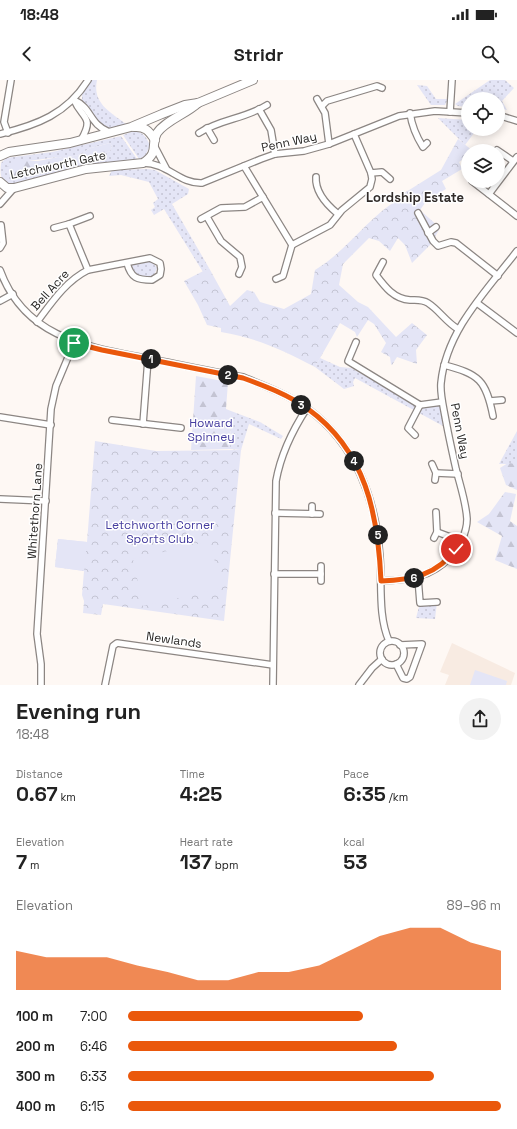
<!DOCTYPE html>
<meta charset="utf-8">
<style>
body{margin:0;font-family:"Space Grotesk",sans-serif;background:#f2f2f2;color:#222;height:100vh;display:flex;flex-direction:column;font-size:15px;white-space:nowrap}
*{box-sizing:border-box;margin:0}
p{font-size:13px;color:#767676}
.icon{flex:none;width:22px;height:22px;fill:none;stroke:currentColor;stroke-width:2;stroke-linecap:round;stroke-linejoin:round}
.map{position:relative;height:605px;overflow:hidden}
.side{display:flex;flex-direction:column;background:#fff;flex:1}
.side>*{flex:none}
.fabs{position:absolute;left:461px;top:12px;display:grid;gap:8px}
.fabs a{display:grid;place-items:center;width:44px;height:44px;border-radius:50%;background:#fff;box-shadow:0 2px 10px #0003;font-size:20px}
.pin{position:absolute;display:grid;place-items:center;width:34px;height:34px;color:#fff;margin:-17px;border:2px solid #fff;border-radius:50%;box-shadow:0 1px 4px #0007}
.km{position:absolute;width:20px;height:20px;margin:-10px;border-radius:50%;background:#222;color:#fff;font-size:11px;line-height:20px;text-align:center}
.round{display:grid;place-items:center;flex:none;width:42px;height:42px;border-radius:21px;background:#f2f2f2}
.overview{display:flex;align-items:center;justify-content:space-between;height:68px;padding:0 16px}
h1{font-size:22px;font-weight:700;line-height:30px}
.stats{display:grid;grid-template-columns:repeat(3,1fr);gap:6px;height:68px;padding:4px 16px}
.stats div{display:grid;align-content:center}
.stats b{font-size:20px;font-weight:700}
.stats small{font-size:11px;font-weight:400}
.stats p{font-size:11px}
.chart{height:112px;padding:8px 16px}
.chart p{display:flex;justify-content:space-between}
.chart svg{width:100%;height:72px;margin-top:4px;fill:#ea580c;opacity:.7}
ul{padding:0 16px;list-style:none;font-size:13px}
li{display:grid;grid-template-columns:64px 48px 1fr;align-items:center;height:30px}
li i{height:10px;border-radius:5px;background:#ea580c}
.status{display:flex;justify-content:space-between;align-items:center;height:28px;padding:0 20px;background:#fff;direction:ltr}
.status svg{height:11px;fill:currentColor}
header{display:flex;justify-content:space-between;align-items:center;height:52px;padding:0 16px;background:#fff;font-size:18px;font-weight:700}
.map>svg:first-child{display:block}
.built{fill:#f8ebe2}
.grass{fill:url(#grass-dots);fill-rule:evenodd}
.forest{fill:url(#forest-firs)}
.park{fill:url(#park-crowns)}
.pitch{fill:#e4e5f6}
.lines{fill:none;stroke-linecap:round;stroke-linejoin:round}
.minor-casing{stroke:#8c8683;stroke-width:8}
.primary-casing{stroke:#8c8683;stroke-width:10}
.minor{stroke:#fff;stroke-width:5.5}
.primary{stroke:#fff;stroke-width:8}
.route-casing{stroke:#fff;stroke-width:8}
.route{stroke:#ea580c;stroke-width:5}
.labels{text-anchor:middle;stroke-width:3;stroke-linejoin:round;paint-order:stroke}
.street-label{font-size:12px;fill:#282624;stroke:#fff}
.park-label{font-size:12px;fill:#453d9f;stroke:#fff}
.neighbourhood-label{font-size:13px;font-weight:bold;fill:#312c2a;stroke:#fff}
</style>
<div class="status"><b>18:48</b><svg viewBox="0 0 49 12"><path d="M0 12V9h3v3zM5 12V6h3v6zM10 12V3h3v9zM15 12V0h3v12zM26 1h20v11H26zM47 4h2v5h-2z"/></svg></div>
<header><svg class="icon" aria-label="back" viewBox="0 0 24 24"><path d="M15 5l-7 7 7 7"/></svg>Stridr<svg class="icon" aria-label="search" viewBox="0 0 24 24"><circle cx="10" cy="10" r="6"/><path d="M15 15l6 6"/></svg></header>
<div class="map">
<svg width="517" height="605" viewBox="0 0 517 605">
<defs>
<pattern id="grass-dots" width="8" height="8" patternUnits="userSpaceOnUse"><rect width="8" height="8" fill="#e4e5f6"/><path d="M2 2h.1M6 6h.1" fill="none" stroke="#c4c4d3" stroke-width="1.8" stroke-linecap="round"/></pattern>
<pattern id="forest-firs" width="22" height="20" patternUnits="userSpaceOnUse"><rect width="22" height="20" fill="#e4e5f6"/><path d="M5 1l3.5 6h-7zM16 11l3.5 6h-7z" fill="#c4c4d3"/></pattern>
<pattern id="park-crowns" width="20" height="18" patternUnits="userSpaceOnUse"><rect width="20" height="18" fill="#e4e5f6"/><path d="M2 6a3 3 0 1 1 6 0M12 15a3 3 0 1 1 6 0" fill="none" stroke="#c4c4d3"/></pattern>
</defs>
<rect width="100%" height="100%" fill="#fef8f4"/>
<path class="built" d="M452 563 515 593 511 605H445L449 595 440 592Z"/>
<g class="grass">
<path d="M90 0H97C92 23 110 32 126 44L108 49 102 47 82 22V14Z"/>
<path d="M490 0H505L514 8 502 21 507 30 498 28V19H468V27L458 26 455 24Z"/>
<path d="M417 5 427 6 436 19H448L445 25H431Z"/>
<path d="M438 38 468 40V49H477L465 65Z"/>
<path d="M134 51C144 52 147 58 150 66L145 76 139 79 123 55Z"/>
<path d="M121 56 137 79 92 85 58 92 42 99 9 106C0 100 0 94 1 83L6 78 52 72ZM110 63 112 66 110 71 103 74H99L74 84C65 82 57 88 49 91 46 92 31 94 27 94L28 81 58 77 67 78 78 75 91 68Z"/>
<path d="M147 89 155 90 189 109 188 114 172 124 209 188 203 192 164 129 154 135 151 130 155 127 153 123 158 119 149 102 121 95 109 96 112 90Z"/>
<path d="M151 180 157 188 153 197 135 195 131 185Z"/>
<path d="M320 278 340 287 351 288 422 327 440 325 443 346 355 298 353 302 354 306 344 309 315 287Z"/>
<path d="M231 331 260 342 283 356 281 359 249 344 241 370 230 369Z"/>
<path d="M517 351V384H499Z"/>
<path d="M437 522 435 539 416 538 420 523Z"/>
</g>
<g class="forest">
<path d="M110 63 112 66 110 71 103 74H99L74 84 70 83 58 86 48 91 27 94 19 98 10 97 7 87 14 81H38L58 77 67 78 78 75 91 68Z"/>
<path d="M196 296 228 302 226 329 231 331 230 369 191 370Z"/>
<path d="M508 383 517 384V410L506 405 500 388Z"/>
<path d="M505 412 516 414 510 441 517 446V489L495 480 502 456 477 442 489 434Z"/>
</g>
<g class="park">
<path d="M458 59 473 71H468V76L459 82 462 89 442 101 446 109 434 116H430L420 130 440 148 431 164 412 183 405 165 398 158 390 171 379 161 369 158 343 184 339 205 358 222 368 227 396 257 412 243 427 255 416 270 417 284 397 277 392 285 391 284 390 277 381 272 386 263 374 244 368 240 357 257 355 252 340 243 315 287C283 270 257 258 221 252V248L207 245 198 225 184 201 209 188 230 226 247 210 254 212 260 222 284 229 311 214 315 190C347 171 367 138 399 119L398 117 441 90Z"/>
<path d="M95 361 156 371 241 370 224 541 103 524 101 535 83 533 84 521 82 515 84 491 55 487 58 459 87 462Z"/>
</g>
<g class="pitch">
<path d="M58 459 87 462 84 491 55 487Z"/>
<path d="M210 461 221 508 143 526 133 479Z"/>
<path d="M475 590 507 601 506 605H470Z"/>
</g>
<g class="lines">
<g class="minor-casing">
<g id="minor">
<path d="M317 19 325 33 329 64"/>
<path d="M74 20C92 28 89 44 109 52"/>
<path d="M74 20C82 39 95 36 81 60"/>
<path d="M322 26 327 21 377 6 382 8"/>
<path d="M259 29 271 50 275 74"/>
<path d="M450 32 452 0"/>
<path d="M410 33C412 47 416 56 423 67L427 63"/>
<path d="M498 35 517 41"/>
<path d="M207 48 214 60"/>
<path d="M8 53 4 42 11 0"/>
<path d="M199 53C220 39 245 39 267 25"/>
<path d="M0 54C37 45 67 34 88 0"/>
<path d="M155 67 166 88"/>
<path d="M497 70 513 81"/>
<path d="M143 83C168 83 179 104 202 103L261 79 275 74 304 71 329 64 399 36 435 31 468 33"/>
<path d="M244 86 292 165 330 145 342 130 370 107 372 99 371 93 354 54"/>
<path d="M371 93 382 92 390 99"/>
<path d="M316 97C315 112 327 125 338 134"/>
<path d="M472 101 517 136"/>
<path d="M489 114 517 77"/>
<path d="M0 124 14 108"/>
<path d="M418 133 433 161 438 166 451 162 456 163 498 196"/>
<path d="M207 137 221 161 240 177 242 187 239 194"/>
<path d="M201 139 221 128 245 127 263 117"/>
<path d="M69 144 90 136"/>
<path d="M54 148 69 144 88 190"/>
<path d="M428 153 436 147"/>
<path d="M0 168 3 163 1 145"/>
<path d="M383 182 376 195C385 207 394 219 410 220 416 220 422 219 428 223 439 230 446 242 458 249"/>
<path d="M0 190C25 259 89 267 151 279 181 285 212 292 243 297 265 306 289 315 308 329 356 364 376 420 380 477 382 505 378 536 389 561"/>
<path d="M276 199 283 196 292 165"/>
<path d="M0 221 13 214"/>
<path d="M477 223 517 253"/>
<path d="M37 242C52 222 66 201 88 190L150 178 160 183 161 189 160 195 152 200C137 200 131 198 127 183"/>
<path d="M356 262 348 281 420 325 442 322"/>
<path d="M444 285C479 294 486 300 493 336"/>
<path d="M490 321 502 320"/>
<path d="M0 337 51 345"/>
<path d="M112 340 181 348"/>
<path d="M143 344 148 279"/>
<path d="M415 355 408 348 420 325"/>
<path d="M432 384 436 393 435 400"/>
<path d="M436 393 458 394"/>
<path d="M0 419 46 421"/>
<path d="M312 426V434"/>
<path d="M275 433 320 434"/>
<path d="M437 452 461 461"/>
<path d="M434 458 437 452 436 432"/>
<path d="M321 486V501"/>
<path d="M274 494H321"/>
<path d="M418 498 420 523 437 522"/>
<path d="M381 501C407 500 431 498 450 477 459 468 467 453 467 439 466 422 460 405 456 389 452 371 448 353 445 336 443 325 440 313 441 303 446 251 486 211 517 171"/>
<circle cx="392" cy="573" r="12"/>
<path d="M396 584 403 598 407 599 410 597 422 564 400 565"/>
<path d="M41 605V584L37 554 51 329 56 306 74 263"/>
<path d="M105 605 113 566 117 563 273 585"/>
<path d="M273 605 276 401C281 373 292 351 307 328"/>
<path d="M359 605 372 588 382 579"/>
</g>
</g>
<g class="primary-casing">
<g id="primary">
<path d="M134 47C145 46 149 51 155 60"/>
<path d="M0 76 9 72 70 63 131 47 162 34 185 25 198 23 253 0"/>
<path d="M0 102 7 108H14L86 89 143 83C160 72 150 65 157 53 165 41 186 34 198 23"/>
</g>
</g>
<use href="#minor" class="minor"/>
<use href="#primary" class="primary"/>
</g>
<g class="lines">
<g class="route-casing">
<path id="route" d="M74 263 102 270 243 298C265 306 289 315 308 329 366 371 378 434 381 501 412 500 437 495 456 469"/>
</g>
<use href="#route" class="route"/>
</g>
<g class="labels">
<g class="street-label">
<text transform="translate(289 62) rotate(-12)" y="4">Penn Way</text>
<text transform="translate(58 85) rotate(-12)" y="4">Letchworth Gate</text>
<text transform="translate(50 210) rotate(-48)" y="4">Bell Acre</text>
<text transform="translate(460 351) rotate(79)" y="4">Penn Way</text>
<text transform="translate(35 431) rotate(-86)" y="4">Whitethorn Lane</text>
<text transform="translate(174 560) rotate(8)" y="4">Newlands</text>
</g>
<g class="park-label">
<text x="211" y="347">Howard<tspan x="211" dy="14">Spinney</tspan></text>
<text x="160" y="449">Letchworth Corner<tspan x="160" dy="14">Sports Club</tspan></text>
</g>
<g class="neighbourhood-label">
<text x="415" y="122">Lordship Estate</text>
</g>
</g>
</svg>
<div class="fabs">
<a><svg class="icon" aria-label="locate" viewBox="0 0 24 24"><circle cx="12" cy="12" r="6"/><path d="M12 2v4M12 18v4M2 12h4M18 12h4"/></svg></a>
<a><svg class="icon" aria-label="layers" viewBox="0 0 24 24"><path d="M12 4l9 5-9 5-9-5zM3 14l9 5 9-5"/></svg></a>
</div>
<div class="pin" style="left:74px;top:263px;background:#1e9e55"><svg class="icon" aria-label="arrive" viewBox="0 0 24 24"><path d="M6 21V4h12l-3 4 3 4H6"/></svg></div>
<div class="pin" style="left:456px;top:469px;background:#d93025"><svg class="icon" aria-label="check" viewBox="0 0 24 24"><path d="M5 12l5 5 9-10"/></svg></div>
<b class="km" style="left:151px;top:279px">1</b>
<b class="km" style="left:228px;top:295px">2</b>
<b class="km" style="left:301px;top:325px">3</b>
<b class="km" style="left:354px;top:381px">4</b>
<b class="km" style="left:378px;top:455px">5</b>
<b class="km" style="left:414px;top:498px">6</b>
</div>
<section class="side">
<div class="overview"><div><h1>Evening run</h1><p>18:48</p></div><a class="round"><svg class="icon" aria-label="share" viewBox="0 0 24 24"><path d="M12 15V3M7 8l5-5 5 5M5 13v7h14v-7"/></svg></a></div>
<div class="stats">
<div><p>Distance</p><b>0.67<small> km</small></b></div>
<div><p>Time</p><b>4:25</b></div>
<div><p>Pace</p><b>6:35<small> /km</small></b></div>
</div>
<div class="stats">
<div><p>Elevation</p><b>7<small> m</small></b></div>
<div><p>Heart rate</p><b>137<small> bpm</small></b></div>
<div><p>kcal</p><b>53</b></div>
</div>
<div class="chart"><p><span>Elevation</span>89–96 m</p>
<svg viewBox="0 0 160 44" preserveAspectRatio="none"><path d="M0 44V20L10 24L20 24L30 24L40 29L50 33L60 38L70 38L80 33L90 33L100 29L110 20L120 11L130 6L140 6L150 15L160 20V44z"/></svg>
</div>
<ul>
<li><b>100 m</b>7:00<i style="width:63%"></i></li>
<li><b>200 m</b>6:46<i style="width:72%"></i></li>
<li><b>300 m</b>6:33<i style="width:82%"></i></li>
<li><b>400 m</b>6:15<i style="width:100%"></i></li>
</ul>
</section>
